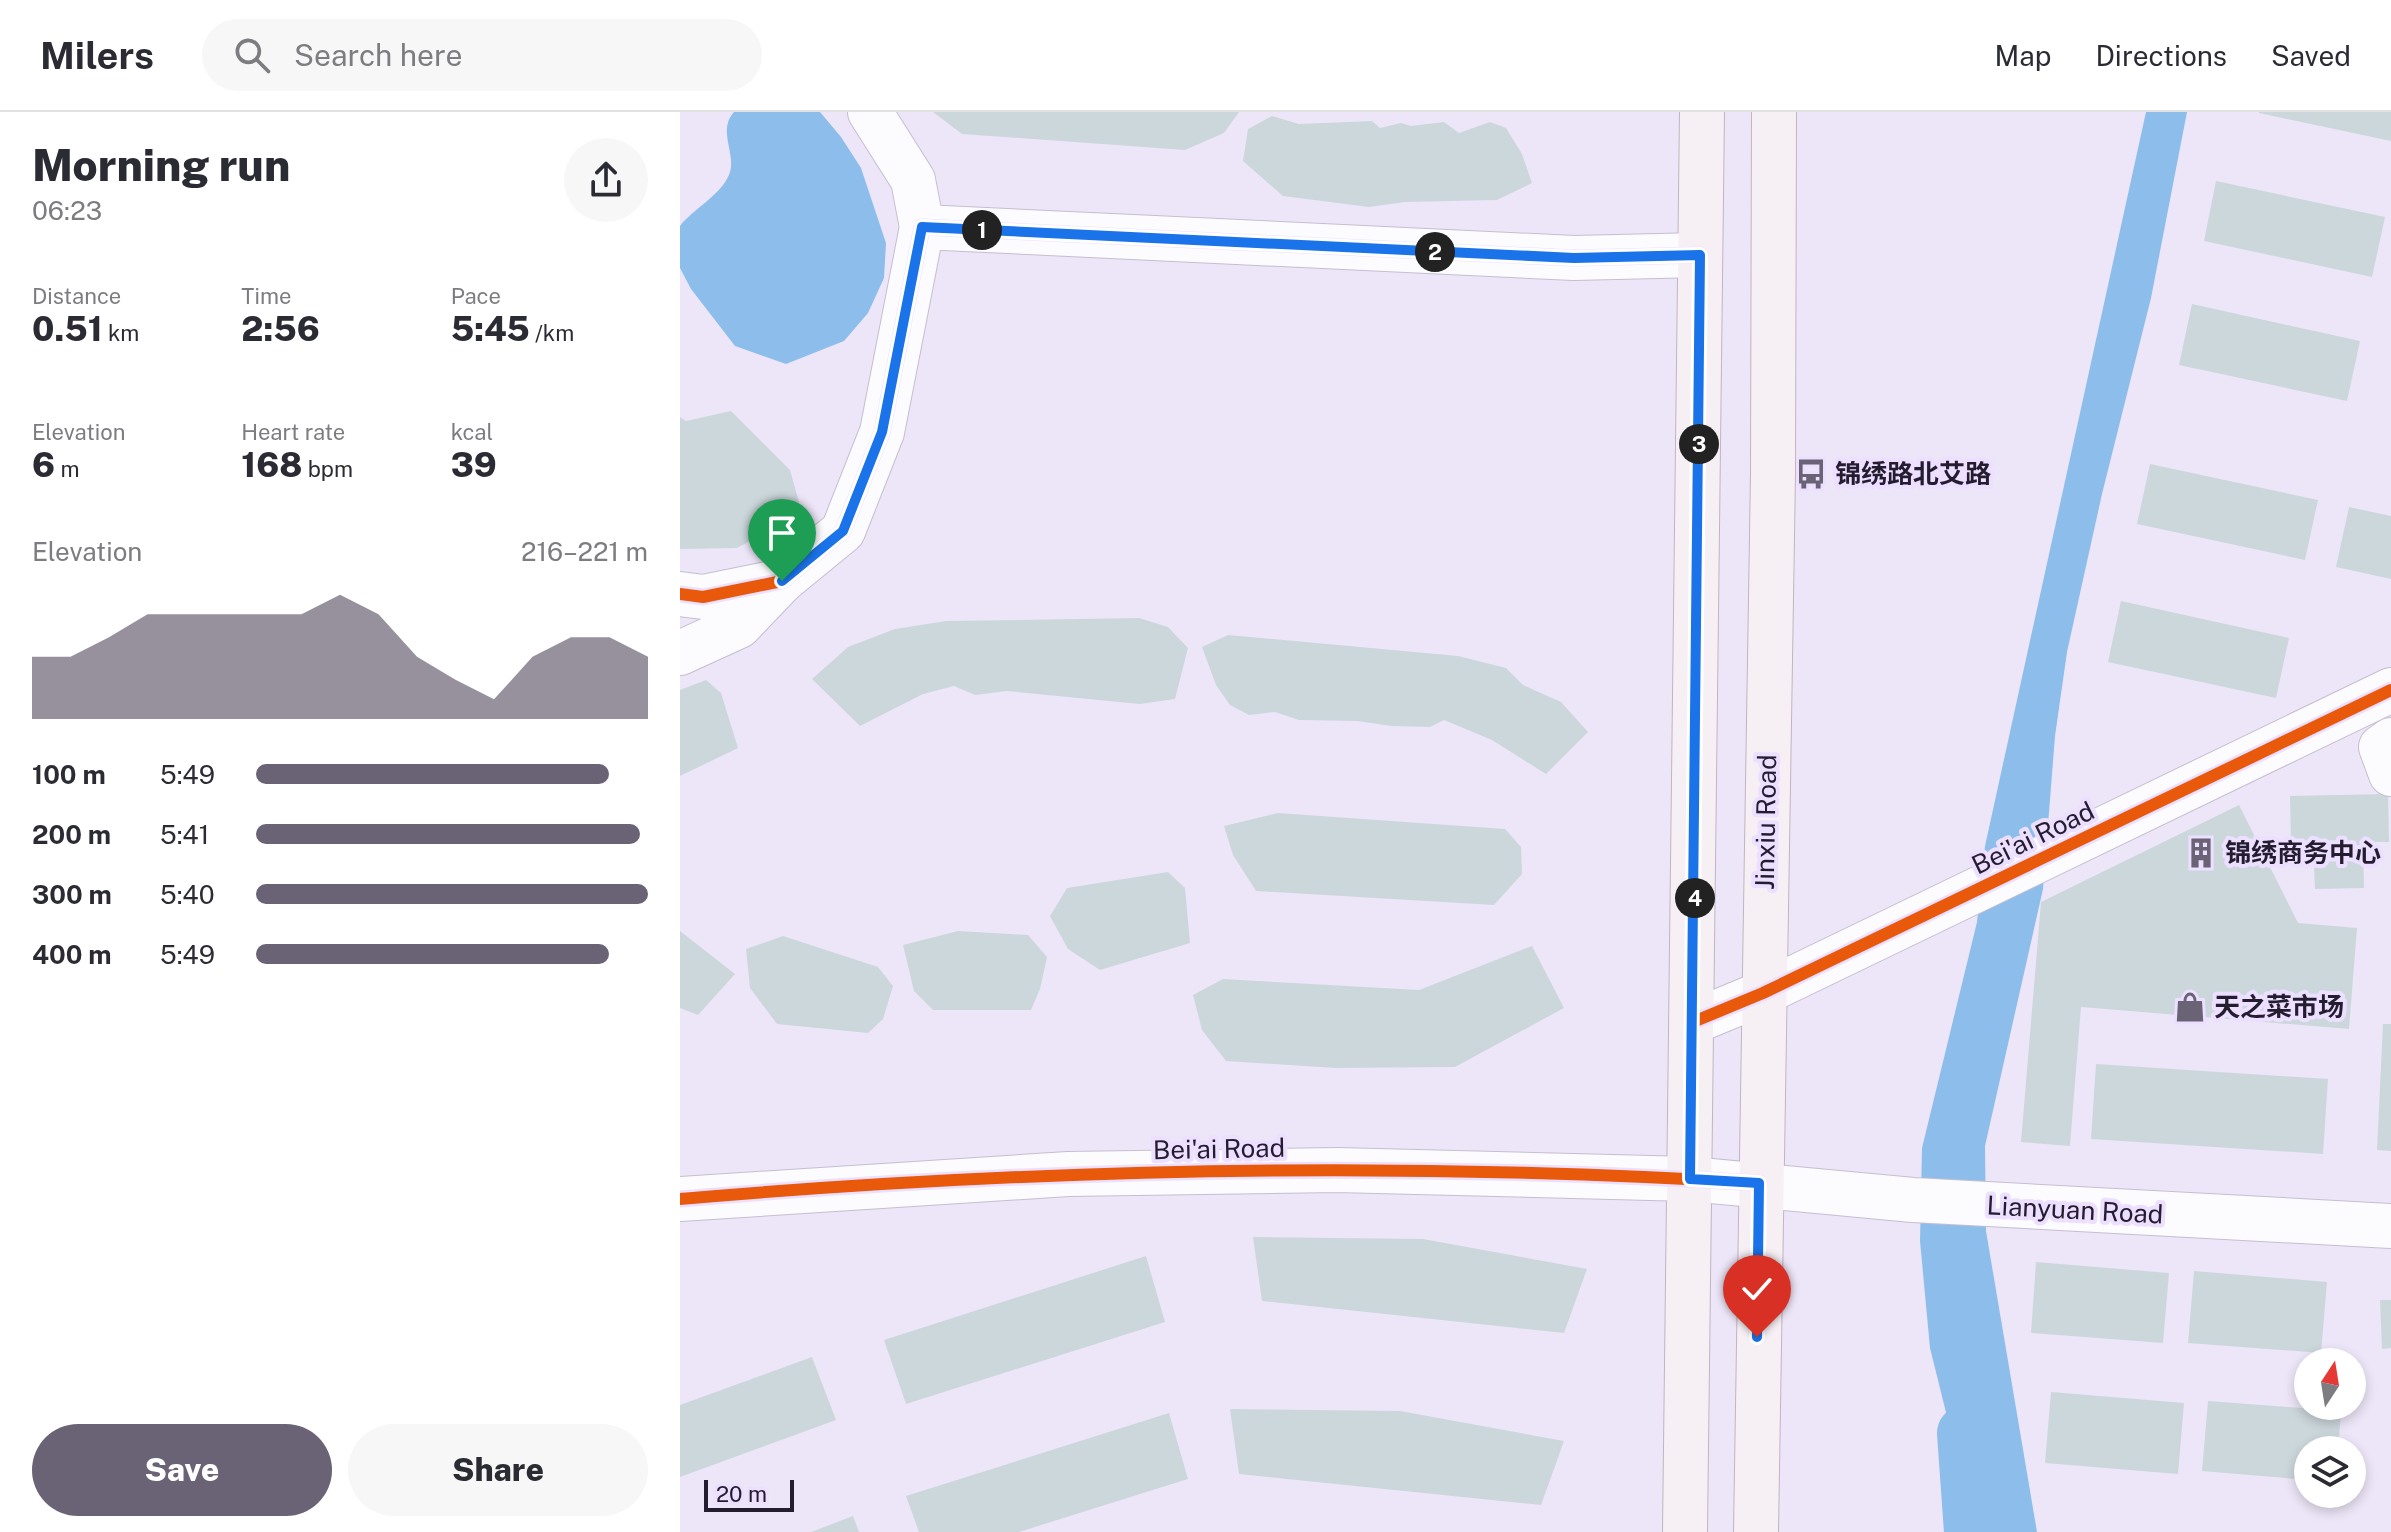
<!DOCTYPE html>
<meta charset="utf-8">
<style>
body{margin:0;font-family:"Public Sans","Noto Sans SC",sans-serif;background:#f7f7f7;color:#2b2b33;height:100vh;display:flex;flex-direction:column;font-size:30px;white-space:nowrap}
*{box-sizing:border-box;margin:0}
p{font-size:26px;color:#7c7c81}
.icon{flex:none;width:44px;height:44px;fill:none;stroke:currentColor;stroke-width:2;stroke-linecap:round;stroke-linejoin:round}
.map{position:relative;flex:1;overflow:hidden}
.panel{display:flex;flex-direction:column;background:#fff;width:680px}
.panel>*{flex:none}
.needle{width:52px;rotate:12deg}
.buttons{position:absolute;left:1614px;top:1236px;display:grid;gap:16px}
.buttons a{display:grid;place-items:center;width:72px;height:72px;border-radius:50%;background:#fff;box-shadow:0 4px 12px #0003;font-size:40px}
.scale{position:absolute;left:24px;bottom:20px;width:90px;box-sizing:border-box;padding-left:8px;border:4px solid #241c2f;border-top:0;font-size:22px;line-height:28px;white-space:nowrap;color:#241c2f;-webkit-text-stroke:6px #ecdfff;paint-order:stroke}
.pin{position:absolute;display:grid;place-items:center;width:68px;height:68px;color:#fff;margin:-82px -34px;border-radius:50% 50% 50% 0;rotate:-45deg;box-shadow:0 0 8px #0007}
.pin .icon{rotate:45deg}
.km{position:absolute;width:40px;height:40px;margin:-20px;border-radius:50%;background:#222;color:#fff;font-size:22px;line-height:40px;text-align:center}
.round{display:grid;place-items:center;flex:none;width:84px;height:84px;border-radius:42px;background:#f7f7f7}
.headline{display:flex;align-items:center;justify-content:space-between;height:136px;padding:0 32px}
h1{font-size:44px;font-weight:800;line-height:60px}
.figures{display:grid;grid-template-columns:repeat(3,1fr);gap:12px;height:136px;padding:8px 32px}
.figures div{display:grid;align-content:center}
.figures b{font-size:34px;font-weight:800}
.figures small{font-size:22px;font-weight:400}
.figures p{font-size:22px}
.chart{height:224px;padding:16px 32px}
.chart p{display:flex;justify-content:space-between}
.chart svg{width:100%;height:144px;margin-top:8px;fill:#6a6375;opacity:.7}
.action{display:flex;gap:16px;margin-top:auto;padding:16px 32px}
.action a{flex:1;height:92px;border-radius:48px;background:#6a6375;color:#fff;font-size:32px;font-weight:800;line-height:92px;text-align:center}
.action a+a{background:#f7f7f7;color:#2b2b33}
ul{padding:0 32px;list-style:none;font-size:26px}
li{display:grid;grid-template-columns:128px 96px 1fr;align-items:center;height:60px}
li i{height:20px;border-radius:10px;background:#6a6375}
header{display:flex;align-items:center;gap:48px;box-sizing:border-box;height:112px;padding:0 40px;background:#fff;border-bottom:2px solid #e1e1e2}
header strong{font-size:38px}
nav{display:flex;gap:44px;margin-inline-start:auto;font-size:28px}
.search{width:560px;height:72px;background:#f7f7f7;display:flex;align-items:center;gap:20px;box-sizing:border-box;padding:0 28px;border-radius:44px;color:#7c7c81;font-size:30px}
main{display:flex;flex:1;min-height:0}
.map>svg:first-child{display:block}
.water{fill:#8dbeeb}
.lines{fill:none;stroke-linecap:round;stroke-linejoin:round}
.river{stroke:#8dbeeb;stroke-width:54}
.building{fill:#ccd7dc}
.minor-casing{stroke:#c5bed0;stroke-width:46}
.major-casing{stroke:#c2b4c0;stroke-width:46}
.minor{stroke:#fcfbfe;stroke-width:44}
.major{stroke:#f6f0f4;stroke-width:44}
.cycleway-casing{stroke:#ecdfff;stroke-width:17}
.cycleway{stroke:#e8590c;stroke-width:12}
.route-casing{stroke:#fff;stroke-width:16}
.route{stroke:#1a73e8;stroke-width:10}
.labels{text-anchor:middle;stroke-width:8;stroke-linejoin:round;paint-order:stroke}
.poi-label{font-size:26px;font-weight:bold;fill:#241c2f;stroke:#ecdfff;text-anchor:start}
.street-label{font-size:26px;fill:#241c2f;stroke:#ecdfff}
</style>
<header>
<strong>Milers</strong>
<div class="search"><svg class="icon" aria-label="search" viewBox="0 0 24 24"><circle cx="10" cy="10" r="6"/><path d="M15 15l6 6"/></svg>Search here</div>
<nav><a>Map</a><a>Directions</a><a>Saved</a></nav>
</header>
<main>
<section class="panel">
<div class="headline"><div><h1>Morning run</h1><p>06:23</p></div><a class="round"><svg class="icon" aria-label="share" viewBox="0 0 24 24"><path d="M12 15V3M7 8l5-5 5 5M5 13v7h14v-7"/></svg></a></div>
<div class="figures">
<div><p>Distance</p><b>0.51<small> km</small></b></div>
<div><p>Time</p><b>2:56</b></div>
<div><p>Pace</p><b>5:45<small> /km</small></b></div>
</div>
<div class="figures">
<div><p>Elevation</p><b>6<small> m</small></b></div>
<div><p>Heart rate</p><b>168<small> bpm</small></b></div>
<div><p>kcal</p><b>39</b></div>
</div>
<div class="chart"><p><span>Elevation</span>216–221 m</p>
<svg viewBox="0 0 160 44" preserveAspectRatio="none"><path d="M0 44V25L10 25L20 19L30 12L40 12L50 12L60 12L70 12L80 6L90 12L100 25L110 32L120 38L130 25L140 19L150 19L160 25V44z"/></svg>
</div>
<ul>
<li><b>100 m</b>5:49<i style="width:90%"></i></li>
<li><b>200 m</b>5:41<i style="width:98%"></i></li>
<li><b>300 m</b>5:40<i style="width:100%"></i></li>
<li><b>400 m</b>5:49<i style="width:90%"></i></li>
</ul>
<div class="action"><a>Save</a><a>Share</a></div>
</section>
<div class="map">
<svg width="1711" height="1420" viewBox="0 0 1711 1420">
<rect width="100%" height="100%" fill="#ede6f8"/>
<g class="water">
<path d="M54 0H140L161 25 181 56 206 131 204 166 188 201 164 229 106 252 55 234 11 177 0 156V114C13 97 38 85 48 65 59 44 36 20 54 0Z"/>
<path d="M1466 0H1507L1471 186 1422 382 1387 540 1375 624 1363 777 1305 1034 1306 1119 1357 1420H1291L1289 1393 1250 1236 1240 1129 1242 1036 1297 810 1305 734Z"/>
</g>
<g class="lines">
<path class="river" d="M1284 1321 1291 1420"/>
</g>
<g class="building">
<path d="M253 0H559L544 21 505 38 282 22Z"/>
<path d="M1579 0H1711V29L1579 1Z"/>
<path d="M592 4 619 12 692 9 700 16 721 11 731 14 764 10 779 21 810 10 826 16 842 42 852 71 817 88 725 90 689 95 603 84 563 49 568 17Z"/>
<path d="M1536 69 1705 105 1692 165 1524 129Z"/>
<path d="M1512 192 1680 229 1667 289 1499 253Z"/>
<path d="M51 299 110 358 122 401 57 436 0 437V305L6 309Z"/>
<path d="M1470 352 1638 388 1625 448 1457 412Z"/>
<path d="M1669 395 1711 404V467L1656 455Z"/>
<path d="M1441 489 1609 526 1596 586 1428 550Z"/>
<path d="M459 506 488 515 508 536 495 587 460 592 327 579 295 583 274 574 243 582 180 614 132 567 168 535 215 517 266 509Z"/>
<path d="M548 523 778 544 826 556 843 573 881 590 908 620 866 662 812 628 764 608 750 615 712 614 677 609 619 608 595 600 569 603 550 593 536 573 522 535Z"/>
<path d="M26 568 41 581 58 636 0 664V578Z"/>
<path d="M1708 682 1709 730H1683L1684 776 1635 777 1633 732H1611L1610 684Z"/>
<path d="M1559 693 1618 811 1677 816 1669 917 1401 895 1390 1034 1341 1030 1361 790Z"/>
<path d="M598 701 825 717 841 735 842 762 814 793 576 779 553 743 544 714Z"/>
<path d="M488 760 505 776 510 831 420 858 388 837 370 804 387 776Z"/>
<path d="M0 819 55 862 18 903 0 896Z"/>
<path d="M278 819 348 823 367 845 360 877 351 898H253L234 879 223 833Z"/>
<path d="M103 824 198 855 213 874 203 907 188 921 97 912 70 876 66 837Z"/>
<path d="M852 834 884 896 775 955 656 956 546 949 522 918 513 883 543 867 739 878Z"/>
<path d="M1703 912H1711V1039L1697 1038Z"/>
<path d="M1416 952 1648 967 1643 1042 1411 1027Z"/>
<path d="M573 1125 743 1127 907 1157 884 1221 582 1189Z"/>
<path d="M466 1144 485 1210 226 1292 204 1228Z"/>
<path d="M1356 1150 1489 1161 1483 1231 1351 1221Z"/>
<path d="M1514 1159 1647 1170 1641 1241 1508 1231Z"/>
<path d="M1700 1188H1711V1236L1702 1237Z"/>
<path d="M132 1245 156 1308 0 1365V1293Z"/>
<path d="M1371 1280 1504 1291 1498 1362 1365 1351Z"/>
<path d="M1528 1289 1661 1299 1658 1338H1628V1368L1522 1359Z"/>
<path d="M550 1297 720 1299 884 1329 861 1393 559 1362Z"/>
<path d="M489 1301 508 1367 339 1420H239L226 1384Z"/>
<path d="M173 1404 179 1420H131Z"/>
</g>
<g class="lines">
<g class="minor-casing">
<g id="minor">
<path d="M190 0 233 68 242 115"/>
<path d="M0 482 23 485 102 469 163 419 202 320 242 115 894 146 1020 143"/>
<path d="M0 541 59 514 102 469"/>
<path d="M1711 628 1701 635 1711 662"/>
<path d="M1013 910 1083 881 1711 578"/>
<path d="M0 1087 388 1062 657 1058 1010 1067 1233 1088 1711 1114"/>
</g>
</g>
<g class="major-casing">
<g id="major">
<path d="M1005 1420 1022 0"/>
<path d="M1076 1420 1093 361 1094 0"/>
</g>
</g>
<use href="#minor" class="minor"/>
<use href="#major" class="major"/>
<g class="cycleway-casing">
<g id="cycleway">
<path d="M0 482 23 485 102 469 163 419 202 320 242 115 894 146 1020 143"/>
<path d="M1013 910 1083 881 1711 578"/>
<path d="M0 1087C359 1056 719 1049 1079 1071"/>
</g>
</g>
<use href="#cycleway" class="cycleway"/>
</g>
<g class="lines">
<g class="route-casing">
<path id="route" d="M102 469 163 419 202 320 242 115 894 146 1020 143 1010 1067 1079 1071 1077 1225"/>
</g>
<use href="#route" class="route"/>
</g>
<defs>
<g id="bus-bare" transform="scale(2.4)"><path d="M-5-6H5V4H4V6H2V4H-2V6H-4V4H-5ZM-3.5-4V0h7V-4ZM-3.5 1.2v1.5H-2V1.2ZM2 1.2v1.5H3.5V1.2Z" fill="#6a6375" stroke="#ecdfff" stroke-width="2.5" paint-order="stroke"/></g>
<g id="building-bare" transform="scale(2.4)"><path d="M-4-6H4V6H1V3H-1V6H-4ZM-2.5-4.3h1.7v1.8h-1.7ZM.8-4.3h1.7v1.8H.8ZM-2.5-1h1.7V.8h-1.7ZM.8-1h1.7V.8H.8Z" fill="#6a6375" stroke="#ecdfff" stroke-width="2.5" paint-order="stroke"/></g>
<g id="shop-bare" transform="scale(2.4)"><path d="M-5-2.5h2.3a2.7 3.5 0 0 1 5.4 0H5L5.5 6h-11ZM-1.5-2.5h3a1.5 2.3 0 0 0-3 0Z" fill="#6a6375" stroke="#ecdfff" stroke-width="2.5" paint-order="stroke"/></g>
</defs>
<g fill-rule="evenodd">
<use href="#bus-bare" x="1131" y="362"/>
<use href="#building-bare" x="1521" y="741"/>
<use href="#shop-bare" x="1510" y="895"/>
</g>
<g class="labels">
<g class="poi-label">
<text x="1155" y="371">锦绣路北艾路</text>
<text x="1545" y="750">锦绣商务中心</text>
<text x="1534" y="904">天之菜市场</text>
</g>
<g class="street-label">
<text transform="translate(1086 710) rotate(-89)" y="9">Jinxiu Road</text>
<text transform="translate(1353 726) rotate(-26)" y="9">Bei'ai Road</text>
<text transform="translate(539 1037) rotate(-1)" y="9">Bei'ai Road</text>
<text transform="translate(1395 1098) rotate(3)" y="9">Lianyuan Road</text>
</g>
</g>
</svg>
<div class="buttons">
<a><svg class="needle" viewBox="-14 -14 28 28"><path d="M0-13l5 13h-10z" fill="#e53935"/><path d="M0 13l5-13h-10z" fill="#7c7c81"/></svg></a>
<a><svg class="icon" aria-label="layers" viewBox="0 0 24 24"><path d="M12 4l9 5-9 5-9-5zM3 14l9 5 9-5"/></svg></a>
</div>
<div class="scale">20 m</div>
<div class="pin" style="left:102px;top:469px;background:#1e9e55"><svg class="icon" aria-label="arrive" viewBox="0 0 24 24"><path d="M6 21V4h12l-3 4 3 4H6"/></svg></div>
<div class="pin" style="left:1077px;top:1225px;background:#d93025"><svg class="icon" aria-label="check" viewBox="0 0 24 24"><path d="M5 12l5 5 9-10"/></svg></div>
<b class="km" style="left:302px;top:118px">1</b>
<b class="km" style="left:755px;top:140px">2</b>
<b class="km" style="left:1019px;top:332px">3</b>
<b class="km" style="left:1015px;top:786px">4</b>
</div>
</main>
